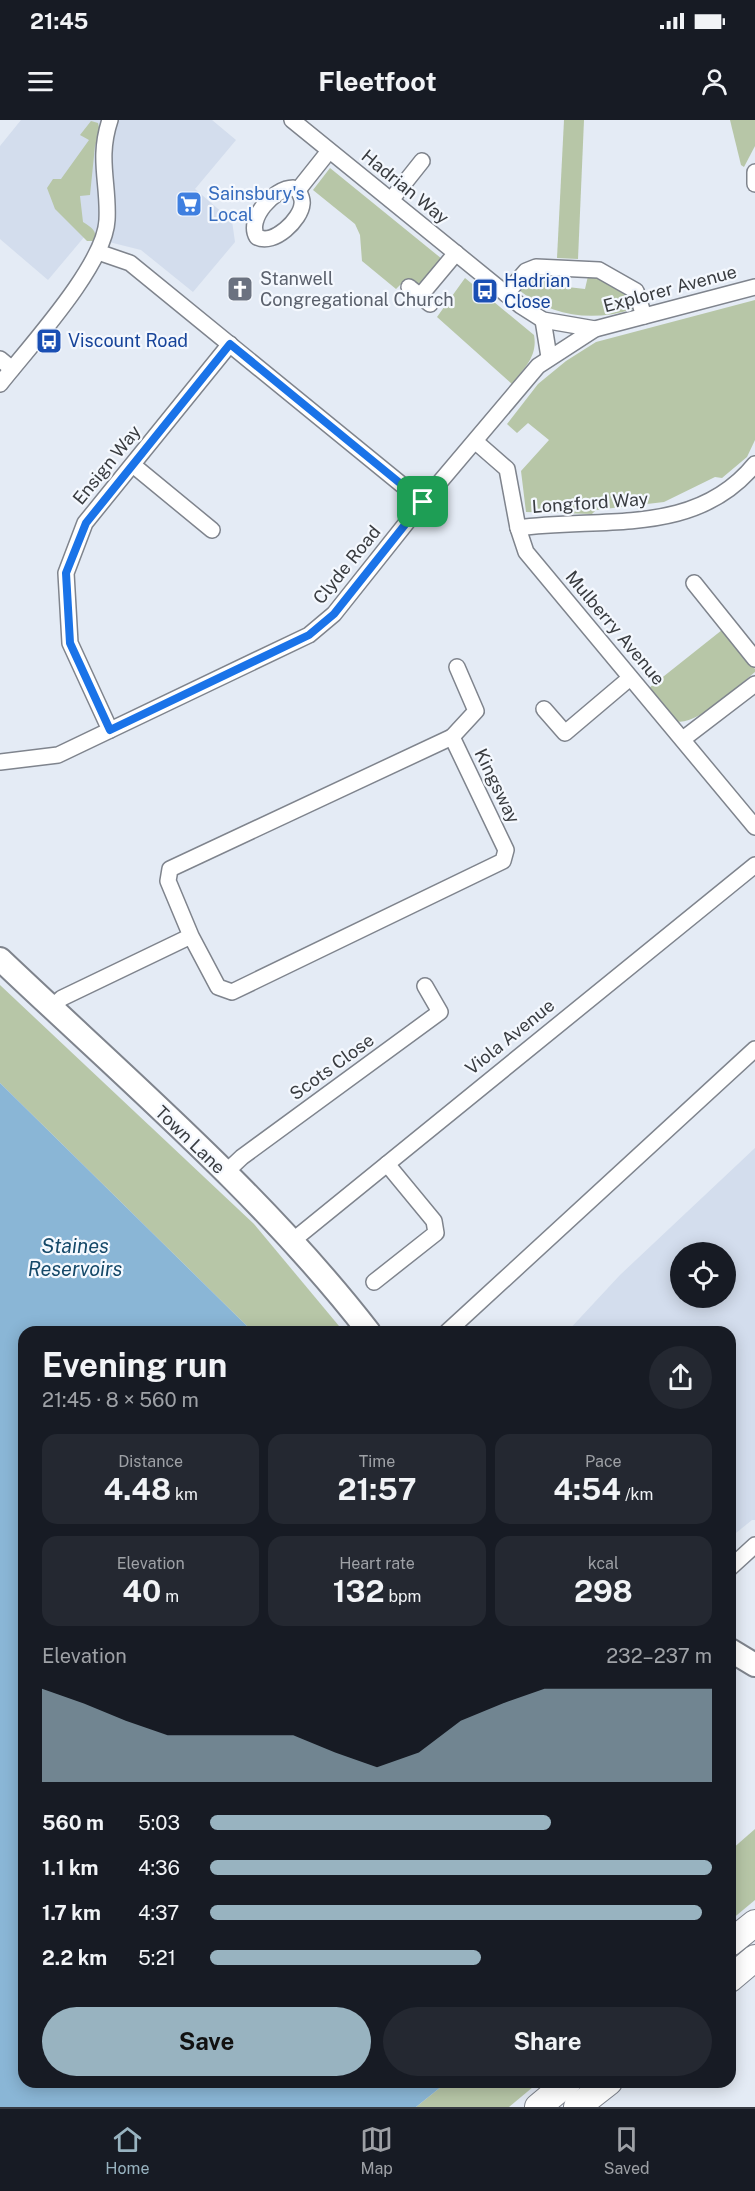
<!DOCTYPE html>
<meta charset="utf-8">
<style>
body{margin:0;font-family:"Public Sans",sans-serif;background:#242831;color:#f1f3f6;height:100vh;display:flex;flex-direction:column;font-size:22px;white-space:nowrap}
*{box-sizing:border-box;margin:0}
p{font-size:20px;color:#9ea1a6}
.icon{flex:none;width:33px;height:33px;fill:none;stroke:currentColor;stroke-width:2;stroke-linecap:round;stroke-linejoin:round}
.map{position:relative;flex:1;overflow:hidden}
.sheet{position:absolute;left:18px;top:1206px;width:718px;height:762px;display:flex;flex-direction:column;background:#171b24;border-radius:18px;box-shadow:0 3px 15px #0003}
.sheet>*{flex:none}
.tools{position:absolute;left:670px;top:1122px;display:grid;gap:12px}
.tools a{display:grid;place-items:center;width:66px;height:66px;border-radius:50%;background:#171b24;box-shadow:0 3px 15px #0003;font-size:30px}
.pin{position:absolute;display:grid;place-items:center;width:51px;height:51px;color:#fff;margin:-26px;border-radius:12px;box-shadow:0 3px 9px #0006}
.round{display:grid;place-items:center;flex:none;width:63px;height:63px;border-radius:32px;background:#242831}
.headline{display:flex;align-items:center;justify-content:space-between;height:102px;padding:0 24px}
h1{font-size:33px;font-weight:700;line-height:45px}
.figures{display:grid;grid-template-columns:repeat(3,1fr);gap:9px;height:102px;padding:6px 24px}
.figures div{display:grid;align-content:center;border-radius:15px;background:#242831;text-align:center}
.figures b{font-size:30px;font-weight:700}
.figures small{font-size:16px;font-weight:400}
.figures p{font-size:16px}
.chart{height:168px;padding:12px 24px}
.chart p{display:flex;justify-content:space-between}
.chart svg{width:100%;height:108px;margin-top:6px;fill:#98b3c0;opacity:.7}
.button{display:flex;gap:12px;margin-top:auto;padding:12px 24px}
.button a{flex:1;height:69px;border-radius:36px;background:#98b3c0;color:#111;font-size:24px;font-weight:700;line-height:69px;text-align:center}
.button a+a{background:#242831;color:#f1f3f6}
ul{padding:0 24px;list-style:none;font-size:20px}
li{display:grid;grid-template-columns:96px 72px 1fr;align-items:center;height:45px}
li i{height:15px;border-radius:8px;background:#98b3c0}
.status{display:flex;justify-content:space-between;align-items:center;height:42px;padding:0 30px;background:#171b24;direction:ltr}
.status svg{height:16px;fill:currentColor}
header{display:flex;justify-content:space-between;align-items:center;height:78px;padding:0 24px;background:#171b24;font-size:27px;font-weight:700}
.tabs{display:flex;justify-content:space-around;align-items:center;height:84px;border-top:2px solid #363941;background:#171b24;font-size:16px;color:#9ea1a6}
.tabs a{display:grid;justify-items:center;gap:3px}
.tabs .on{color:#98b3c0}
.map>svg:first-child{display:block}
.built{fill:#d3dded;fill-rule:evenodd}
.green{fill:#b7c6a7}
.water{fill:#8ab6d6}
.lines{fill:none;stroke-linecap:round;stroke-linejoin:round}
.minor-casing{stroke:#7f848d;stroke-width:18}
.secondary-casing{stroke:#7f848d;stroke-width:26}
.trunk-casing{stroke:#7f848d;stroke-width:28}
.minor{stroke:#fff;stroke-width:15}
.secondary{stroke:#fff;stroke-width:22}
.trunk{stroke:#fff;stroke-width:26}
.route-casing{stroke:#fff;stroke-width:12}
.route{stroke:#1a73e8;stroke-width:8}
.labels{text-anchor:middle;stroke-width:4.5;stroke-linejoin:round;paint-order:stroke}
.street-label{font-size:18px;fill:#393c40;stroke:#f4f8fe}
.shop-label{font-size:18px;fill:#366cbe;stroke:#f4f8fe;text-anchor:start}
.worship-label{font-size:18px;fill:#5b616d;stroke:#f4f8fe;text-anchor:start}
.transit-label{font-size:18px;fill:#164399;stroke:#f4f8fe;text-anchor:start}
.water-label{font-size:20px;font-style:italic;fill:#154969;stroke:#f4f8fe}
</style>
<div class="status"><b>21:45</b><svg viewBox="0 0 49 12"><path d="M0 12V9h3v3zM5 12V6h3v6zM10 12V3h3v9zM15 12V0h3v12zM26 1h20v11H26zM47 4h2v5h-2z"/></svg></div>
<header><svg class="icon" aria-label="menu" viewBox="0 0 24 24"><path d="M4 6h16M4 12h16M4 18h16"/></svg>Fleetfoot<svg class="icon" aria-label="person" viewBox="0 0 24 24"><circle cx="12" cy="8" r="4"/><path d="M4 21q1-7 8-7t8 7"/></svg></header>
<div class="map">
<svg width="755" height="1987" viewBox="0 0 755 1987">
<rect width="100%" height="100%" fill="#e4ebf5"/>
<g class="built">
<path d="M21 0H212L236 20 195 69 232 101 235 122 193 172 141 130 85 116 48 160 0 119V26Z"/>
<path d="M755 1028V1400H752L731 1417 730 1212H567L620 1155ZM726 1132V1178H681V1132Z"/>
</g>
<g class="green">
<path d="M564 0H584L578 139 557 138Z"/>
<path d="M730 0H755V26L744 47 741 45Z"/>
<path d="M91 1 98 3 100 11 95 26 90 75 80 76 83 102C92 108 97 110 95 121H87L55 89 47 68 53 59H61L89 20 80 15Z"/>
<path d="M330 48 442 139 429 157 416 165 406 159 396 169 362 141 360 115 355 104 313 70Z"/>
<path d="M539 152 549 155 550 165 585 169 588 156C606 160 626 167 635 184L633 189C593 202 552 197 519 170L529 156Z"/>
<path d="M465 158 534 215C538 236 524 248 512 264L437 197Z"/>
<path d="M755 180V320L747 337 722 358 715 357 664 382 596 390 592 394 526 392 521 351 549 320 528 303 517 313 507 304 538 264 566 241 596 222Z"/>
<path d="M722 510 755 549V552C740 564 689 614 672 599 663 591 656 578 649 568Z"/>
<path d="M0 865 254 1104 344 1212H253L0 963Z"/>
<path d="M755 1709V1780L731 1800V1730Z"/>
<path d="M447 1962H539L509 1987H416Z"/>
</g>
<path class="water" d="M0 963 253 1212H24V1962H447L416 1987H0Z"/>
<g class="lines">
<g class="minor-casing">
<g id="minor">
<path d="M292 0 521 186 543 200 595 209"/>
<path d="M755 52V64"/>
<path d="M293 68 298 70C300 74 303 79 302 84 301 99 274 126 257 117 246 99 274 68 293 68Z"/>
<path d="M298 70 329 31"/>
<path d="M391 80 422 41"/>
<path d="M98 132 130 143 423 382"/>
<path d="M409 167 430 184"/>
<path d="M506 174 526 151 536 147 599 150 636 171 644 196"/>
<path d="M420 176 456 133"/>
<path d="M543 200 549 237"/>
<path d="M0 239 12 249"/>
<path d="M0 264C29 227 105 145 107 100 109 63 97 39 110 0"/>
<path d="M476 322 507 349 518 408 526 432 755 707"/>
<path d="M133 345 212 410"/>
<path d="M518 408C601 396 695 418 755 344"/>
<path d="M694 463 755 539"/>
<path d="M544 589 565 613 630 558"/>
<path d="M110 610 70 523 66 453 85 403 230 224"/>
<path d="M452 617 476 591 457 547"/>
<path d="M683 619 755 564"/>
<path d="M0 642 58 635 309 515 334 494 423 382 538 246 595 209 755 167"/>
<path d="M51 888 62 878 191 816 218 867 232 872 503 741 506 730 452 617 170 749 168 761 191 816"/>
<path d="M225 1053 242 1037 440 892 425 866"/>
<path d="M291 1122 755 745"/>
<path d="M374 1162 436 1113 434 1101 387 1044"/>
<path d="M447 1212 755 929"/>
<path d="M730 1448 755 1425"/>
</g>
</g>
<g class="secondary-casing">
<g id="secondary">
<path d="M0 839C124 957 264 1076 369 1212"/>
<path d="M730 1530 755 1545"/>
</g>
</g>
<g class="trunk-casing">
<g id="trunk">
<path d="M730 1823 755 1803"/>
<path d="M730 1859 755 1838"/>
<path d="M538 1987 568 1962"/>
<path d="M577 1987 609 1962"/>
</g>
</g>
<use href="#minor" class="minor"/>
<use href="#secondary" class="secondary"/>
<use href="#trunk" class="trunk"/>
</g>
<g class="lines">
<g class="route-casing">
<path id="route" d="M230 224 423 382 334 494 309 515 110 610 70 523 66 453 86 403Z"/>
</g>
<use href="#route" class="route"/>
</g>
<defs>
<g id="supermarket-square" transform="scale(1.35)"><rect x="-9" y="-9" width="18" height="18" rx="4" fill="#3f7fe0" stroke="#f4f8fe"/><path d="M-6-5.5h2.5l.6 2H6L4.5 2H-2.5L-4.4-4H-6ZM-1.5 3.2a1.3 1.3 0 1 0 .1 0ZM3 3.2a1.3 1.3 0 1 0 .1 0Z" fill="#fff"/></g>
<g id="church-square" transform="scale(1.35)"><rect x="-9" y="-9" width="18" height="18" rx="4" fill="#6b7280" stroke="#f4f8fe"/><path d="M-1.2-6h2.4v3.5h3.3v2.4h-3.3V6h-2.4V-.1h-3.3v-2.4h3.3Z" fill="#fff"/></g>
<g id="bus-square" transform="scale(1.35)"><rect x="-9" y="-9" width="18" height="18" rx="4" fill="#1a4fb4" stroke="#f4f8fe"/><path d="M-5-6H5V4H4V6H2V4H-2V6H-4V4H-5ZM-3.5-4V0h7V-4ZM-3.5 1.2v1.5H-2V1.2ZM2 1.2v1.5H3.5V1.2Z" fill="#fff"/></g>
</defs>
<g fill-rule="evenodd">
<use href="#supermarket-square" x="189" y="84"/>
<use href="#church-square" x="240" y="169"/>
<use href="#bus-square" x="485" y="171"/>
<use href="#bus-square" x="49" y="221"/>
</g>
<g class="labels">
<g class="street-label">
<text transform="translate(405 67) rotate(39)" y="6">Hadrian Way</text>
<text transform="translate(670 169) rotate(-15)" y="6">Explorer Avenue</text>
<text transform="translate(107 345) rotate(-51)" y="6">Ensign Way</text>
<text transform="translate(590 383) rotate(-4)" y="6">Longford Way</text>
<text transform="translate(347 445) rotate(-51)" y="6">Clyde Road</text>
<text transform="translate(615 508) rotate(50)" y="6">Mulberry Avenue</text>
<text transform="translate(497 666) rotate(64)" y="6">Kingsway</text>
<text transform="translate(510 917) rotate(-39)" y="6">Viola Avenue</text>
<text transform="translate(332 947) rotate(-36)" y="6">Scots Close</text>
<text transform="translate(190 1020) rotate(44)" y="6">Town Lane</text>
</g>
<g class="shop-label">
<text x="208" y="80">Sainsbury's<tspan x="208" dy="21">Local</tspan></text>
</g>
<g class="worship-label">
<text x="260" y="165">Stanwell<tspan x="260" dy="21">Congregational Church</tspan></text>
</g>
<g class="transit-label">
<text x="504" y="167">Hadrian<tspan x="504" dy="21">Close</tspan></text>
<text x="68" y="227">Viscount Road</text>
</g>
<g class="water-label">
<text x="75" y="1133">Staines<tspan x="75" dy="23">Reservoirs</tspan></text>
</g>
</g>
</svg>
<div class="tools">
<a><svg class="icon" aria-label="locate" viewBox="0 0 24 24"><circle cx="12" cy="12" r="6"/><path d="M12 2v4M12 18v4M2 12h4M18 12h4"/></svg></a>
</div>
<div class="pin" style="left:423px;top:382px;background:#1e9e55"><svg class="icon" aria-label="arrive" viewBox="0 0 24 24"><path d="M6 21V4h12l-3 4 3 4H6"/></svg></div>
<section class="sheet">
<div class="headline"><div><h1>Evening run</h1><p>21:45 · 8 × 560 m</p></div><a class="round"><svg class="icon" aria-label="share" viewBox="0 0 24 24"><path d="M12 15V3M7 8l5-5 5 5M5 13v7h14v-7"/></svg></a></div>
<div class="figures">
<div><p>Distance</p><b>4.48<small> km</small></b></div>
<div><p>Time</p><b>21:57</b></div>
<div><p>Pace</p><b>4:54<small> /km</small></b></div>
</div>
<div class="figures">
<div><p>Elevation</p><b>40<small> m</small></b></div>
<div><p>Heart rate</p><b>132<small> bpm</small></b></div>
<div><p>kcal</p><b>298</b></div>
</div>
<div class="chart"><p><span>Elevation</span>232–237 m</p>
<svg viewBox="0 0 160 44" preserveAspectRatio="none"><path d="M0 44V6L10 12L20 19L30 25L40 25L50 25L60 25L70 32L80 38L90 32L100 19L110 12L120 6L130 6L140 6L150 6L160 6V44z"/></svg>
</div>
<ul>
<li><b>560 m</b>5:03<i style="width:68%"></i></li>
<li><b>1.1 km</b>4:36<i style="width:100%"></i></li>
<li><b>1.7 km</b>4:37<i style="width:98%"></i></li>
<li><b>2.2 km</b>5:21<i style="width:54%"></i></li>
</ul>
<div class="button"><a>Save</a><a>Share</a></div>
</section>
</div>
<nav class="tabs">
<a class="on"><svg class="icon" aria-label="home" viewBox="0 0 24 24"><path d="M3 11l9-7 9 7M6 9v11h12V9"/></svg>Home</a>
<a><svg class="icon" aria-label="map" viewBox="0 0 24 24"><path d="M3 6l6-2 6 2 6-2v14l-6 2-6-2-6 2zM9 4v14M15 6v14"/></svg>Map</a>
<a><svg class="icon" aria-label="saved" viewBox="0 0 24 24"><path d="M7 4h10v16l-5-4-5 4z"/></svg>Saved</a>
</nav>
